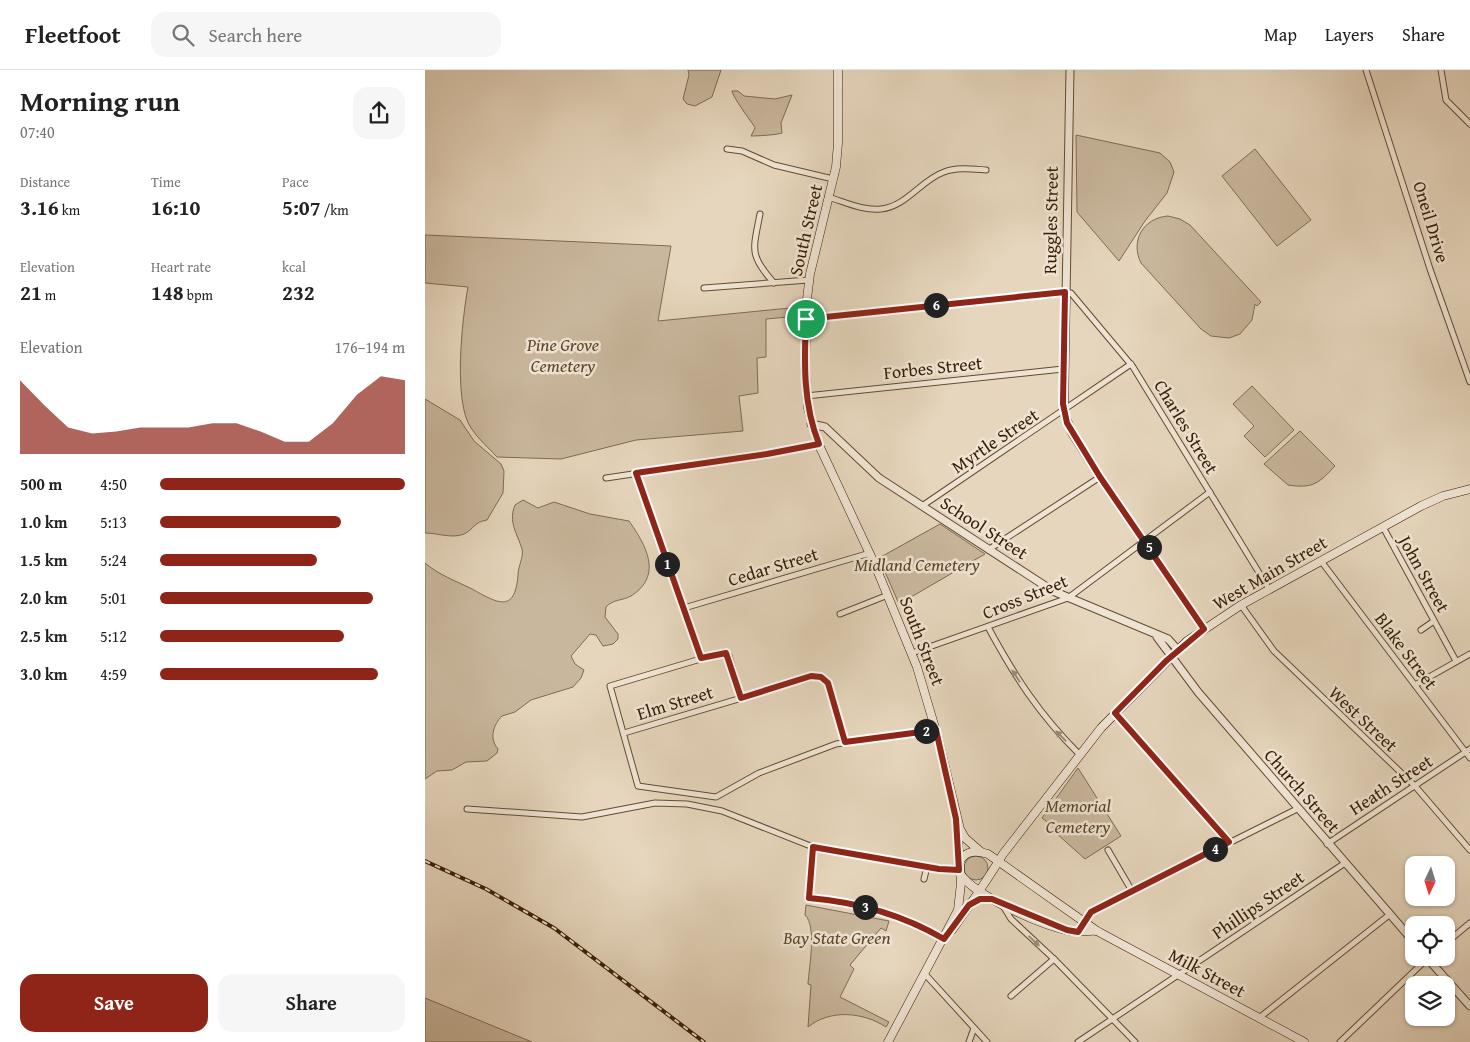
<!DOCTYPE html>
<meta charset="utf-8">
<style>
body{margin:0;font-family:"Gentium Book Plus",serif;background:#f6f6f6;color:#222;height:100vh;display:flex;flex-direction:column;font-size:19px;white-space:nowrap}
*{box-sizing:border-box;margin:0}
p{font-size:16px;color:#767676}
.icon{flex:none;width:28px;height:28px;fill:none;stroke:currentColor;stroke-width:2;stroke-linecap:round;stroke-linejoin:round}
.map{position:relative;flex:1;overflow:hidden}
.drawer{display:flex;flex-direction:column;background:#fff;width:425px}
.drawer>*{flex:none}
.needle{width:32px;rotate:184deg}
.buttons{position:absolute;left:980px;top:786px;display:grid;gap:10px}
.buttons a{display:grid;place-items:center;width:50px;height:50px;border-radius:10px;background:#fff;box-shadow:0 1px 4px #0004;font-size:25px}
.pin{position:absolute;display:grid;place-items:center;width:42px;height:42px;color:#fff;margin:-21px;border:2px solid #fff;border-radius:50%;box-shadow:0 1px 5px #0007}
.km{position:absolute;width:25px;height:25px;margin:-12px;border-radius:50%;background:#222;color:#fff;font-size:14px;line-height:25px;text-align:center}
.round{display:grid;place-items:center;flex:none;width:52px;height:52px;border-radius:15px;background:#f6f6f6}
.summary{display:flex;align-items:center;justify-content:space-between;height:85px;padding:0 20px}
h1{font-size:28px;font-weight:700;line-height:38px}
.metrics{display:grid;grid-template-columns:repeat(3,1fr);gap:8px;height:85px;padding:5px 20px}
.metrics div{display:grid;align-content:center}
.metrics b{font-size:21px;font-weight:700}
.metrics small{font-size:14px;font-weight:400}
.metrics p{font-size:14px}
.chart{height:140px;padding:10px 20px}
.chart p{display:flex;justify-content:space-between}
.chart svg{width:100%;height:90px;margin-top:5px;fill:#8f2418;opacity:.7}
.action{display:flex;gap:10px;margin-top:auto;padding:10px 20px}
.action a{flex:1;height:58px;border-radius:15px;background:#8f2418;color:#fff;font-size:20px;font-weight:700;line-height:58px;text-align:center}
.action a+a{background:#f6f6f6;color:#222}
ul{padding:0 20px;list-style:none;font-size:16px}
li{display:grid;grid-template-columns:80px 60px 1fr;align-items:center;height:38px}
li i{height:12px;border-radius:6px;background:#8f2418}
header{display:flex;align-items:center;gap:30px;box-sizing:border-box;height:70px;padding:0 25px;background:#fff;border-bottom:1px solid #e0e0e0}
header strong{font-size:24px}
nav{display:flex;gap:28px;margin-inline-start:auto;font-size:18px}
.search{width:350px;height:45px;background:#f6f6f6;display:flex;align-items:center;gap:12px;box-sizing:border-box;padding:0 18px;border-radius:15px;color:#767676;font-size:19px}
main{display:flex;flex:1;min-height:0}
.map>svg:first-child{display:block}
.green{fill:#c9b79d;stroke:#816a50}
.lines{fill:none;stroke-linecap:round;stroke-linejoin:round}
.minor-casing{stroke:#644b31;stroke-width:7}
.tertiary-casing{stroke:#644b31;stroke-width:9}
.secondary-casing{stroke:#391d02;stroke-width:9}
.minor{stroke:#efe4d4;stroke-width:5}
.tertiary{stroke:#efe4d4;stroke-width:7}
.secondary{stroke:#efe4d4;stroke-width:8}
.rail-casing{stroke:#391d02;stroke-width:4}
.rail{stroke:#efe4d4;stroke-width:2;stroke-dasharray:5.5;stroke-linecap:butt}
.oneway{fill:#9d8a76}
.route-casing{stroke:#fff;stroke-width:10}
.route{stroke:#8f2418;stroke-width:6}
.labels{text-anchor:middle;stroke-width:5;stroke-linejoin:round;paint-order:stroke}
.street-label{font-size:18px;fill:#391d02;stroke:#efe4d4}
.park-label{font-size:18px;font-style:italic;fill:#5d4429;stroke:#efe4d4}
</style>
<header>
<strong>Fleetfoot</strong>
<div class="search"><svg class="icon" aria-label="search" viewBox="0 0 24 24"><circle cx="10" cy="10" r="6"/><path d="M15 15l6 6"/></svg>Search here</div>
<nav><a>Map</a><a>Layers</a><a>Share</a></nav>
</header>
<main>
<section class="drawer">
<div class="summary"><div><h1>Morning run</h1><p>07:40</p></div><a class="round"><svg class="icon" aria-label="share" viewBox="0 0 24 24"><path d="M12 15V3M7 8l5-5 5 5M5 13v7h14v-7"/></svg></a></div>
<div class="metrics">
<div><p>Distance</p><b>3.16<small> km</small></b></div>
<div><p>Time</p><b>16:10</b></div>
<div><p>Pace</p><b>5:07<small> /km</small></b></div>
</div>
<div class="metrics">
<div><p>Elevation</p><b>21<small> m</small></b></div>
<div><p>Heart rate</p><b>148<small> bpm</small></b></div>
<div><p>kcal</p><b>232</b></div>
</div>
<div class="chart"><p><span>Elevation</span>176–194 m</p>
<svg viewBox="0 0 160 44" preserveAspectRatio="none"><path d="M0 44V8L10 20L20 31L30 34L40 33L50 31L60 31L70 31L80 29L90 29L100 33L110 38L120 38L130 29L140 15L150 6L160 8V44z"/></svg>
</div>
<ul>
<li><b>500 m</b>4:50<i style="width:100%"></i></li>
<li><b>1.0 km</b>5:13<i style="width:74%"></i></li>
<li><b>1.5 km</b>5:24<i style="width:64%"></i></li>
<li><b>2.0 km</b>5:01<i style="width:87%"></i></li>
<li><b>2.5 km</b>5:12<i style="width:75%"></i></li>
<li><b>3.0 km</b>4:59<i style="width:89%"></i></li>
</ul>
<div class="action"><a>Save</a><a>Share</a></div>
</section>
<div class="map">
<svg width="1045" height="972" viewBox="0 0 1045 972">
<rect width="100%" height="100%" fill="#e6d6bd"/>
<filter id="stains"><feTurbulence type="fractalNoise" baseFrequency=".004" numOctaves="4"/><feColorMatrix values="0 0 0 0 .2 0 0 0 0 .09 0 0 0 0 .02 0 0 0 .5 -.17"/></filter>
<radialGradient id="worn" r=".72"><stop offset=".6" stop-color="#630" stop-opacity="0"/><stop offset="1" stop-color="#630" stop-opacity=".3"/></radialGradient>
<g class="green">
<path d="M263 0H296L287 27 270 36 262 34 258 29 264 5Z"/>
<path d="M307 21H313L319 26 350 29 367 25 356 53 357 63C352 65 331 66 326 66 327 63 329 61 330 58 330 56 309 30 307 21Z"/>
<path d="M651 65 735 83 745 92 749 102 742 123 720 151 694 191 652 142Z"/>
<path d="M830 79 886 150 852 176 797 106Z"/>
<path d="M743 146 755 149 765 155 836 232 832 236 830 234 827 250 815 264 804 268 786 266 776 259 716 193C705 171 718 148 743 146Z"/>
<path d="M0 165 246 176 233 251 375 237 374 246 341 249V287L332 288 333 323 314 326 318 361 211 370 136 389 72 387C64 378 53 369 46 358 28 332 37 249 43 217L0 213Z"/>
<path d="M827 316 869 360 840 387 819 366 829 356 808 334Z"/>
<path d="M0 329 35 350 49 371 76 394 79 401 78 423 62 450C49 452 49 459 39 464 27 469 13 463 0 463Z"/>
<path d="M875 361 910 396C894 413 888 419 863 415L839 394Z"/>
<path d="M98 430 113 438 129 432 165 444 204 451C220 474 239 505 206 526 197 531 188 529 181 537L180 547 193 564V569L188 574 178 576 171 565 165 564 146 586 150 594 159 600 156 608 148 617 106 630 90 642 77 646C68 655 64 669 73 679L72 683 62 691 41 692 27 700 12 701 0 709V493C14 505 31 511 47 519 71 532 90 545 93 505 93 496 99 487 97 479 92 463 83 452 90 435Z"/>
<path d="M515 454 560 484 474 534 454 488Z"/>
<path d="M653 698 696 766 660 789 631 763 630 758 617 748Z"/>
<circle cx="551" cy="798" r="12"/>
<path d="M381 835 464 851 461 861 456 858 425 895 429 899 415 927 464 952 461 957C438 942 405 939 383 957L386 915 383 914C384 898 392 856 380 845Z"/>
<path d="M0 928 107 972H0Z"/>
</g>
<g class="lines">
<g class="minor-casing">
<g id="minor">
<path d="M941 0 1005 199 1045 312"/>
<path d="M1016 0 1021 30 1045 54"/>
<path d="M302 79 317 81 349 95 408 109"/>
<path d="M403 127C420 132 438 141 456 139 482 136 496 110 519 102 532 97 547 99 561 100"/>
<path d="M335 144C328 180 324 185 349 213"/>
<path d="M279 218 384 210"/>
<path d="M381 249 573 229 646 223 708 297 844 519"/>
<path d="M381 326 638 299"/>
<path d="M211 403 276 588"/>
<path d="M181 408 342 384 394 374"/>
<path d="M497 436 706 294"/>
<path d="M958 457 1031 591"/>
<path d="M563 480 675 407"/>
<path d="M896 491 1045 688"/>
<path d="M816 535 849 581 990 716 1045 780"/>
<path d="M259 538 445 483"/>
<path d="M415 544 463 525"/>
<path d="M563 557C590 607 614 644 654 684"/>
<path d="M996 560 1009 551"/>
<path d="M487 583 643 528 785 422"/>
<path d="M990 615 1045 584"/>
<path d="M316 628 304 586 299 582 185 616 213 716 291 727 334 703 411 674 511 660"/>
<path d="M690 643 804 772"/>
<path d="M199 663 391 606 399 608 403 613 420 672"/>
<path d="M42 739 157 747 230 733 262 734 297 741 388 777 514 799 534 800"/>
<path d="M902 774 1045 679"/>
<path d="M388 777 384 828C431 832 478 845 519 869"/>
<path d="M683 780 707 821"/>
<path d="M499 809 502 797"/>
<path d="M578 836 586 849 629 889 710 972"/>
<path d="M653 862 666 842 872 739"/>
<path d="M1021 873 1045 853"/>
<path d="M499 903 562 972"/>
<path d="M586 926 629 889"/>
<path d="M834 948 964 845"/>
<path d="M544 972 549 958"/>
<path d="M653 972 920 793"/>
<path d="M915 972 1003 888"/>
</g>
</g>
<g class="tertiary-casing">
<g id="tertiary">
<path d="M645 0 639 342 647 363 675 407 779 559"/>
<path d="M386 354 400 357 454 408 628 521 743 569 753 580"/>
<path d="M732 567 773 622 989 872"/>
<path d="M1002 888 1045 936"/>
</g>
</g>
<g class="secondary-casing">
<g id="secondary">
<path d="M413 0V73L411 97 385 204 382 229 380 301 383 338 393 373 450 495 492 597 513 668 535 759 540 768 556 782"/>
<path d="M534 793C540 780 551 780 563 784L672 861 879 972"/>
<path d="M535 804C552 827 616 855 645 861 654 863 663 860 672 861"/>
<path d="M523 862 527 860C545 835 563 809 578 784L676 658 762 571 816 535 996 436 1018 426 1045 419"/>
<path d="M463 972 533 840 536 813 532 756"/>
</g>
</g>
<use href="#minor" class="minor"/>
<use href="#tertiary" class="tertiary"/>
<use href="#secondary" class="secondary"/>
<g class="rail-casing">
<path id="rail" d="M0 791 61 819 129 858 279 972"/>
</g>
<use href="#rail" class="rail"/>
</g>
<defs><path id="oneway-solid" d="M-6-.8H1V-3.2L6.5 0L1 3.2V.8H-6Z" transform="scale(1.25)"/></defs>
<g class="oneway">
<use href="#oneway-solid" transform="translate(591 606) rotate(-123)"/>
<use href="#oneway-solid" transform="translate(636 666) rotate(-134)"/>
<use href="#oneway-solid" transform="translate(609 871) rotate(43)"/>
</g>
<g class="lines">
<g class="route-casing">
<path id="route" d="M640 222 638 334 642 353 675 407 779 559 741 591 690 643 804 772 666 842 653 862 642 860 567 829H555L544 835 519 869C478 845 431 832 384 828L388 777 514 799 534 800 531 749 511 660 420 672 403 613 396 607 386 606 316 628 301 583 276 588 211 403 342 384 394 374C378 334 379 292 381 249Z"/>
</g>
<use href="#route" class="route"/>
</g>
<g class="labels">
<g class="street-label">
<text transform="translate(626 150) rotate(-89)" y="6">Ruggles Street</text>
<text transform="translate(1006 152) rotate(73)" y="6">Oneil Drive</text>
<text transform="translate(381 160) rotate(-77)" y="6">South Street</text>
<text transform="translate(508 298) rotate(-6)" y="6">Forbes Street</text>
<text transform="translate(761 357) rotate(59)" y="6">Charles Street</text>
<text transform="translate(570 371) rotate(-34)" y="6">Myrtle Street</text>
<text transform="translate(559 458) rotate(33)" y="6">School Street</text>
<text transform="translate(348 497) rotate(-17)" y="6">Cedar Street</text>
<text transform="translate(845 503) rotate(-30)" y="6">West Main Street</text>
<text transform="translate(999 504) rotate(61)" y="6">John Street</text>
<text transform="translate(600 527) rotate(-22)" y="6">Cross Street</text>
<text transform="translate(497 571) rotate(69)" y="6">South Street</text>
<text transform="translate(981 581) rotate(53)" y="6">Blake Street</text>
<text transform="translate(250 633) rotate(-17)" y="6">Elm Street</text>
<text transform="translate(938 649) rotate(43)" y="6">West Street</text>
<text transform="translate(966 715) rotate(-33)" y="6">Heath Street</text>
<text transform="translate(877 721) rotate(49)" y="6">Church Street</text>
<text transform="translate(833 835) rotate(-34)" y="6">Phillips Street</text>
<text transform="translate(782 903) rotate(28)" y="6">Milk Street</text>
</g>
<g class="park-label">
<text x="138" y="281">Pine Grove<tspan x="138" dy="21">Cemetery</tspan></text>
<text x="492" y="501">Midland Cemetery</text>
<text x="653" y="742">Memorial<tspan x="653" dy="21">Cemetery</tspan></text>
<text x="412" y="874">Bay State Green</text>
</g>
</g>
<rect width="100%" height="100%" filter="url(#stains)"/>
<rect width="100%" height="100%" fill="url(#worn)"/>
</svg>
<div class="buttons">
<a><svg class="needle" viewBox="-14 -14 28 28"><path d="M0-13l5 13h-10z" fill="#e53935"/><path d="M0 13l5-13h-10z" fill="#767676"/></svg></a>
<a><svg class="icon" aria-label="locate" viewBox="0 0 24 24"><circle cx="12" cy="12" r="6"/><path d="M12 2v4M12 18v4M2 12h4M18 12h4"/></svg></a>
<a><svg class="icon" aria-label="layers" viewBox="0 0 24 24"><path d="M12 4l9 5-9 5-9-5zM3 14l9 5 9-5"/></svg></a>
</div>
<div class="pin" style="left:381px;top:249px;background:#1e9e55"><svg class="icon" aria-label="arrive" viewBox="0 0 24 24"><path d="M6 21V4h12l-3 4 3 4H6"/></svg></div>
<b class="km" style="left:242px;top:494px">1</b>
<b class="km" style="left:501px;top:661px">2</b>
<b class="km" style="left:440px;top:837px">3</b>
<b class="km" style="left:790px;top:779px">4</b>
<b class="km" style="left:724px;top:477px">5</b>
<b class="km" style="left:511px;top:235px">6</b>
</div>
</main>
